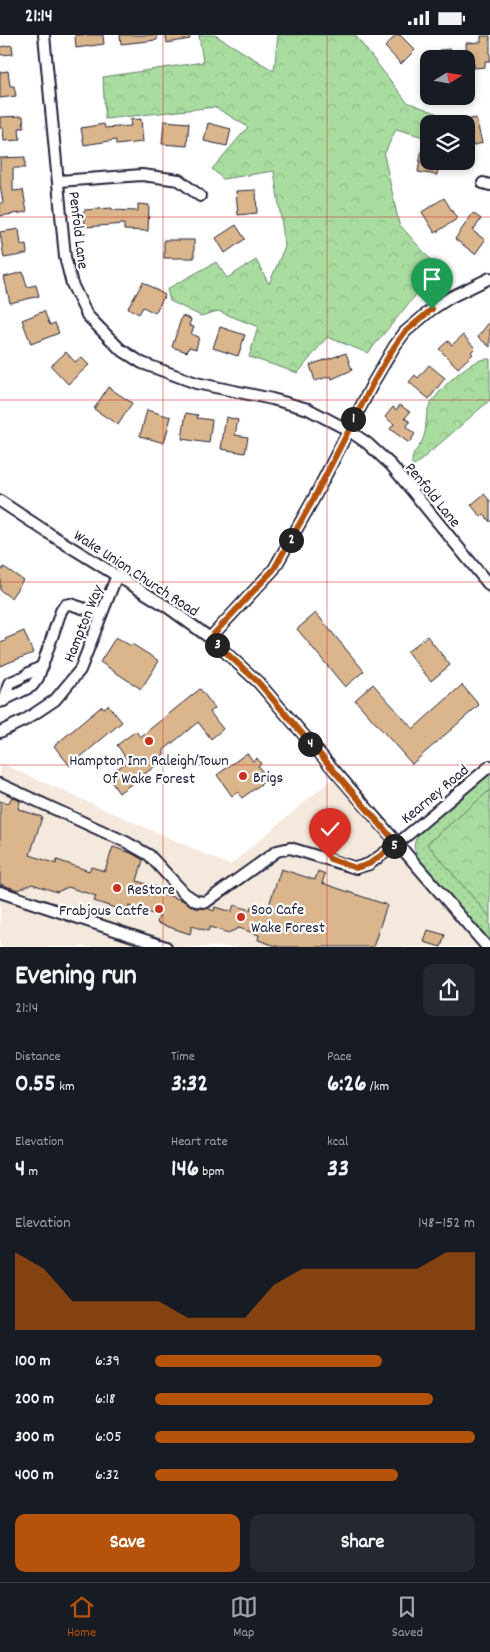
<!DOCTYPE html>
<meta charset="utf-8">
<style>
body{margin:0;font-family:Dekko,sans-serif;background:#242831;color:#f1f3f6;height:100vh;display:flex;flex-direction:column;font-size:19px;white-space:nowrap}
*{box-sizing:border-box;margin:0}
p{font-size:16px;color:#9ea1a6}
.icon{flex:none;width:28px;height:28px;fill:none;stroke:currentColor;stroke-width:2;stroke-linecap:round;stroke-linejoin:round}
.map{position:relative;height:912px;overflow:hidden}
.drawer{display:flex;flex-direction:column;background:#171b24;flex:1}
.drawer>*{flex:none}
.needle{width:32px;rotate:79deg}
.buttons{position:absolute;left:420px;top:15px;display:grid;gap:10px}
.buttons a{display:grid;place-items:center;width:55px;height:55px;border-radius:10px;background:#171b24;box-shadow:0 2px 8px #0003;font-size:25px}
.pin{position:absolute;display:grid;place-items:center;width:42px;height:42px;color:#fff;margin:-51px -21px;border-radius:50% 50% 50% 0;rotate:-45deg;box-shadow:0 0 5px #0007}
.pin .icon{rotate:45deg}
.km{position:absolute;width:25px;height:25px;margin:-12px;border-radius:50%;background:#222;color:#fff;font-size:14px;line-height:25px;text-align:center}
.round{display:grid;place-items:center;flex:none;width:52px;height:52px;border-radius:10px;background:#242831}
.head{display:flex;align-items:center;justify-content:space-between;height:85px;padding:0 15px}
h1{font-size:28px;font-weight:700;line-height:38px}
.figures{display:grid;grid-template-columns:repeat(3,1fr);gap:8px;height:85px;padding:5px 15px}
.figures div{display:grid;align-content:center}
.figures b{font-size:25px;font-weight:700}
.figures small{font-size:14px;font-weight:400}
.figures p{font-size:14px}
.chart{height:140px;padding:10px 15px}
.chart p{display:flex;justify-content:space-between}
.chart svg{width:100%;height:90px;margin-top:5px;fill:#b45309;opacity:.7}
.button{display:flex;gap:10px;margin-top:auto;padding:10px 15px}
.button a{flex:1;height:58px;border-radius:10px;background:#b45309;color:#fff;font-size:20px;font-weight:700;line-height:58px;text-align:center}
.button a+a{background:#242831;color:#f1f3f6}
ul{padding:0 15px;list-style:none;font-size:16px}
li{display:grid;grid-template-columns:80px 60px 1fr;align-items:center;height:38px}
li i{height:12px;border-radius:6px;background:#b45309}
.status{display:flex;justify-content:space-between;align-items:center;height:35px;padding:0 25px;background:#171b24;direction:ltr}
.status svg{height:14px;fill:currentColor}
.tab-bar{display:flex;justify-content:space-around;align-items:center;height:70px;border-top:1px solid #363941;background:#171b24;font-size:14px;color:#9ea1a6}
.tab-bar a{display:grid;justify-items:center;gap:2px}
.tab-bar .selected{color:#b45309}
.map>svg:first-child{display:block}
.built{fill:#f4e9dc}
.grass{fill:url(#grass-dots);stroke:#66806d}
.forest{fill:url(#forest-crowns);stroke:#66806d}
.building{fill:#dbb68c;stroke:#22223b}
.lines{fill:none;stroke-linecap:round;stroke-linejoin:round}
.minor-casing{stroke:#22223b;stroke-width:14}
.minor{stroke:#fff;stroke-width:10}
.route-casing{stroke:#fff;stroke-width:10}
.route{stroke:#b45309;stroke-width:6}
.grid{fill:none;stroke:#d62828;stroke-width:1;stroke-opacity:0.55}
.poi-dot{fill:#c8321e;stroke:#fff;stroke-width:2}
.labels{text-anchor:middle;stroke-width:4.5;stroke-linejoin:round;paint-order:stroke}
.street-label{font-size:16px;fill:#22223b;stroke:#fff}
.poi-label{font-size:16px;fill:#22223b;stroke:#fff;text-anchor:start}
</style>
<div class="status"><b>21:14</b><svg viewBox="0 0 49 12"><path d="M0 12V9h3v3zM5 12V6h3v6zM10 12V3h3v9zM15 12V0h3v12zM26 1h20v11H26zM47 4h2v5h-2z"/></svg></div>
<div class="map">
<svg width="490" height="912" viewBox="0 0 490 912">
<defs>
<pattern id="grass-dots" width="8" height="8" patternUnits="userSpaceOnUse" patternTransform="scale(1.25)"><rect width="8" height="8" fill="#a9dd9f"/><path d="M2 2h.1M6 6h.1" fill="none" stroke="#91bd8a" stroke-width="1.8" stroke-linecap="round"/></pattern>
<pattern id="forest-crowns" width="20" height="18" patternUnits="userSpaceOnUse" patternTransform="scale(1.25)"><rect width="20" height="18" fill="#a9dd9f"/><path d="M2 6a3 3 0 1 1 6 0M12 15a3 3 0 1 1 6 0" fill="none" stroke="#91bd8a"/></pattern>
</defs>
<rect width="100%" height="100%" fill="#fff"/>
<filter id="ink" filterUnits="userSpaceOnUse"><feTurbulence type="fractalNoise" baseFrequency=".02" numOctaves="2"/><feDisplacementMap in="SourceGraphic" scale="10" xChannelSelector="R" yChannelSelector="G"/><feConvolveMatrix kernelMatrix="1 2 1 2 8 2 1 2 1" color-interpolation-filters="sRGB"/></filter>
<g filter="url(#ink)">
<path class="built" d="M0 728 230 830 332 744 383 798 482 912H0Z"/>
<path class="grass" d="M490 739V755L427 809 490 882V905L420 826C413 813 411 808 422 796Z"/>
<g class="forest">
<path d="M199 0H215L274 36 278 0H355L407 67 436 78 432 89H429L427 103 396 94 384 120 399 189 438 233 368 318 327 302 298 338 249 322 258 292 218 276 201 281 170 266 167 254 216 227 227 243 256 225 269 249 285 211 274 136 223 144 212 134 248 92 215 72 105 84 103 42 203 27Z"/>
<path d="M490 324V365L412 433C411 413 419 417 424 401 427 393 425 383 428 374 434 359 463 331 478 326 482 324 486 324 490 324Z"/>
<path d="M490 755V882L427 809Z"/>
</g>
<g class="building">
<path d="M75 0H103L104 9 76 13Z"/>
<path d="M120 0H157V5L121 9Z"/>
<path d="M166 0H189L190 4 167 8Z"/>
<path d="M396 0H400L415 15 401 29 385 12Z"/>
<path d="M481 1H490V26H485V32L474 33V27H467L466 8 481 7Z"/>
<path d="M12 10 13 19 0 20V12Z"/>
<path d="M451 14 452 24H439V15Z"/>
<path d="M8 36 10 51H14L16 61 0 63V37Z"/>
<path d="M23 81 24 93H19L20 105 4 106 3 93H0V82Z"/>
<path d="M476 83 482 108 471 111 470 105H466V85Z"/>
<path d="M141 84 143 107 116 110V105L84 110 81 93 104 89 105 93 131 91 130 85Z"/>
<path d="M164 86 189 88 187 111 162 109Z"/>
<path d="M208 88 231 94 227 111 204 106Z"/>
<path d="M422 113 429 114V126H439L437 140 418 137Z"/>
<path d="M25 122V133H13V156L23 155 27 177 0 181V168H3L0 150V123Z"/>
<path d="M256 155 257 178 238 180 236 156Z"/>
<path d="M444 163 457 184 435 198 422 177Z"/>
<path d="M138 169 149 170 148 196 124 195V189L85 192 84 175 112 173V175L138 176Z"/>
<path d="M473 178 481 184 473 196 485 205 475 219 455 204Z"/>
<path d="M236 190 245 204 225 218 216 203Z"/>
<path d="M19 194 21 210 26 209 27 219 4 223 0 197Z"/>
<rect x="164" y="205" width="30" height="18"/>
<path d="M23 237 27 252 36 250 39 261 10 268 4 242Z"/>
<path d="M143 247 165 260 155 278 143 272 139 279 128 273Z"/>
<path d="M44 276 50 290 55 288 59 298 31 309 22 285Z"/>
<path d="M182 281 191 284 189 291 194 292 191 299 199 302 196 314 189 312 187 317 172 312Z"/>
<path d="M490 286V312L478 302Z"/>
<path d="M220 292 245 300 238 321 213 313Z"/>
<path d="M463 300 475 313 471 317 473 319 458 333 439 314 448 306 452 310Z"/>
<path d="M66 317 75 327 81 322 89 330 68 349 51 331Z"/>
<path d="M346 318 352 335 332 344 331 341 315 346 310 330Z"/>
<path d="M429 330 445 343 429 364 409 347 415 340 418 343Z"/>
<path d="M108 352 132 368 118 390 94 374Z"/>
<path d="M400 370 410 377 405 383 410 387 406 392 415 399 409 408 390 394 394 389 385 382 393 372 396 375Z"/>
<path d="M147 375 171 382 164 408 140 401Z"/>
<path d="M186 378 198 380 197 383 212 385 209 408 182 404Z"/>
<path d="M226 382 238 385 235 400 248 402 245 418 221 414Z"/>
<path d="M484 459 490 466V487L484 479 481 482 471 470Z"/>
<path d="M4 532 23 545 11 563 0 555V538Z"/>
<path d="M316 578 364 636 345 652 297 594Z"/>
<path d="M24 596 33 618 0 631V608L6 606 5 604Z"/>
<path d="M427 601 450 630 431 646 407 617Z"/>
<path d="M116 602 131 611 132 609 159 626 141 654 100 627Z"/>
<path d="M373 649 413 694 462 650 479 670 412 729 355 665Z"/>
<path d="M200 654 215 673 210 677 223 694 211 704 198 687 164 715V719L159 723 162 726 119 758 107 741 128 726 117 710 136 696 140 702Z"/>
<path d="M108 670 122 687 70 731 54 711 102 671 104 673Z"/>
<path d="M247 718 253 726 257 723 261 729 258 731 268 744 242 763 238 757 232 761 217 740Z"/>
<path d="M12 762 20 766 18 774 42 782 30 820 56 829 57 825 89 836 91 832 105 836 113 812 131 818 143 825 137 846 168 856 167 860 182 865 195 873H207L214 876 215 872 231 877 234 870 250 875 251 871 267 876 281 834 315 845 318 836 325 839 322 848 387 870 373 912H279L258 905 259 900 239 893 228 898 210 892 208 896 192 891 190 899 157 888 159 881 129 871 127 877 94 866 96 861 68 852 57 857 32 849 18 855 0 849V766L8 769Z"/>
<path d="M428 895 445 900 441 912 424 907Z"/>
</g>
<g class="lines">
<g class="minor-casing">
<g id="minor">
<path d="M44 0 65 222 72 249 87 280 120 314 142 328 196 348 272 364 308 374 348 395 367 408 391 430 490 551"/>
<path d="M59 146 142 140 179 145 200 161"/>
<path d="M483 148 490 150"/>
<path d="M0 466 56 503 166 571 210 603 258 647 487 912"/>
<path d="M210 603 274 534 313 465 374 346 394 312 405 297 431 275 451 262 490 243"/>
<path d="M27 639 43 631"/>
<path d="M4 666 9 648 20 643"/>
<path d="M0 667 32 651 38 643 61 576 65 570 70 569 101 579"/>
<path d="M0 697 25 685 55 665 80 635 117 540"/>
<path d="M0 749 126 807 149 820 184 858 196 866 206 867 277 816 290 813 356 833 369 829 397 809 490 731"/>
<path d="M0 857 166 912"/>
</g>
</g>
<use href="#minor" class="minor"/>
</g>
</g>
<g class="lines" filter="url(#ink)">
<g class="route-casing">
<path id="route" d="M330 824 356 833 369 829 397 809 258 647 210 603 274 534 313 465 374 346 394 312 405 297 432 274"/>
</g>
<use href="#route" class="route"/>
</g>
<path class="grid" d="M163 0V912M327 0V912M0 182H490M0 365H490M0 547H490M0 730H490"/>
<g class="poi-dot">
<circle cx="149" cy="706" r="5"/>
<circle cx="243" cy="741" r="5"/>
<circle cx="117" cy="853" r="5"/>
<circle cx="159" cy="874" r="5"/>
<circle cx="241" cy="882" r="5"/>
</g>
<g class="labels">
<g class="street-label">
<text transform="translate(80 195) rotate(83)" y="6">Penfold Lane</text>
<text transform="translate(434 459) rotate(51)" y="6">Penfold Lane</text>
<text transform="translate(137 537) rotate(33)" y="6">Wake Union Church Road</text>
<text transform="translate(82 588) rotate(-68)" y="6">Hampton Way</text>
<text transform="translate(434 758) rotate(-40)" y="6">Kearney Road</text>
</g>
<g class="poi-label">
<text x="149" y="730" text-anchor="middle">Hampton Inn Raleigh/Town<tspan x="149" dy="18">Of Wake Forest</tspan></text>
<text x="253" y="747">Brigs</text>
<text x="127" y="859">ReStore</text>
<text x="251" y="879">Soo Cafe<tspan x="251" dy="18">Wake Forest</tspan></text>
<text x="149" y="880" text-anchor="end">Frabjous Catfe</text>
</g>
</g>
</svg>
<div class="buttons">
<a><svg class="needle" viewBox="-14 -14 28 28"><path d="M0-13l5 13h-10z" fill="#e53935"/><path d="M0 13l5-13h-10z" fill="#9ea1a6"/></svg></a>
<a><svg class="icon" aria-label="layers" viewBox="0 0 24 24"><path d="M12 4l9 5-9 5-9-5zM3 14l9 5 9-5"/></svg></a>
</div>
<div class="pin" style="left:432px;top:274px;background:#1e9e55"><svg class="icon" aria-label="arrive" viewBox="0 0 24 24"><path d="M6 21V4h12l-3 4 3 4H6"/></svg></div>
<div class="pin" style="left:330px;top:824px;background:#d93025"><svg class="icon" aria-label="check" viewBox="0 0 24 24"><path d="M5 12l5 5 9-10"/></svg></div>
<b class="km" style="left:353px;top:384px">1</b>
<b class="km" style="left:291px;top:505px">2</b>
<b class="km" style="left:217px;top:610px">3</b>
<b class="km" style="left:310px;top:709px">4</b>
<b class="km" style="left:394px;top:811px">5</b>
</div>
<section class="drawer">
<div class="head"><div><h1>Evening run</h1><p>21:14</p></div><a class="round"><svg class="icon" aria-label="share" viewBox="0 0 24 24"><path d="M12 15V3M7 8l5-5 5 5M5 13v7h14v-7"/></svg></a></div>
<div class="figures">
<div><p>Distance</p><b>0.55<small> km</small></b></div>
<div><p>Time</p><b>3:32</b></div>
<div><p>Pace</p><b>6:26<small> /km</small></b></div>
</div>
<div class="figures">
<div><p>Elevation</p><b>4<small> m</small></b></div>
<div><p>Heart rate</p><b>146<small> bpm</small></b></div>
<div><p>kcal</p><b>33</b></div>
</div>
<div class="chart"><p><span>Elevation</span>148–152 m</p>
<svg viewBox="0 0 160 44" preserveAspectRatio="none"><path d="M0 44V6L10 14L20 30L30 30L40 30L50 30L60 38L70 38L80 38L90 22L100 14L110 14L120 14L130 14L140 14L150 6L160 6V44z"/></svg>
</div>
<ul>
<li><b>100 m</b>6:39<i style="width:71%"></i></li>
<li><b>200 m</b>6:18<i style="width:87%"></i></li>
<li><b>300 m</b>6:05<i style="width:100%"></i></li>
<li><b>400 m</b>6:32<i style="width:76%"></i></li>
</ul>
<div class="button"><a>Save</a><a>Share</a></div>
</section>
<nav class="tab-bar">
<a class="selected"><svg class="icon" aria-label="home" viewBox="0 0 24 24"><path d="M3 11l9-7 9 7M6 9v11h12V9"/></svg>Home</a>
<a><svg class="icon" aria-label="map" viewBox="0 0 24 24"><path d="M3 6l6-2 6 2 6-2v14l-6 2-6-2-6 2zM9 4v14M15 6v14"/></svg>Map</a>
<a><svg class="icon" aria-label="saved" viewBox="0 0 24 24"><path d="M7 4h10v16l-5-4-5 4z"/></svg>Saved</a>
</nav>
